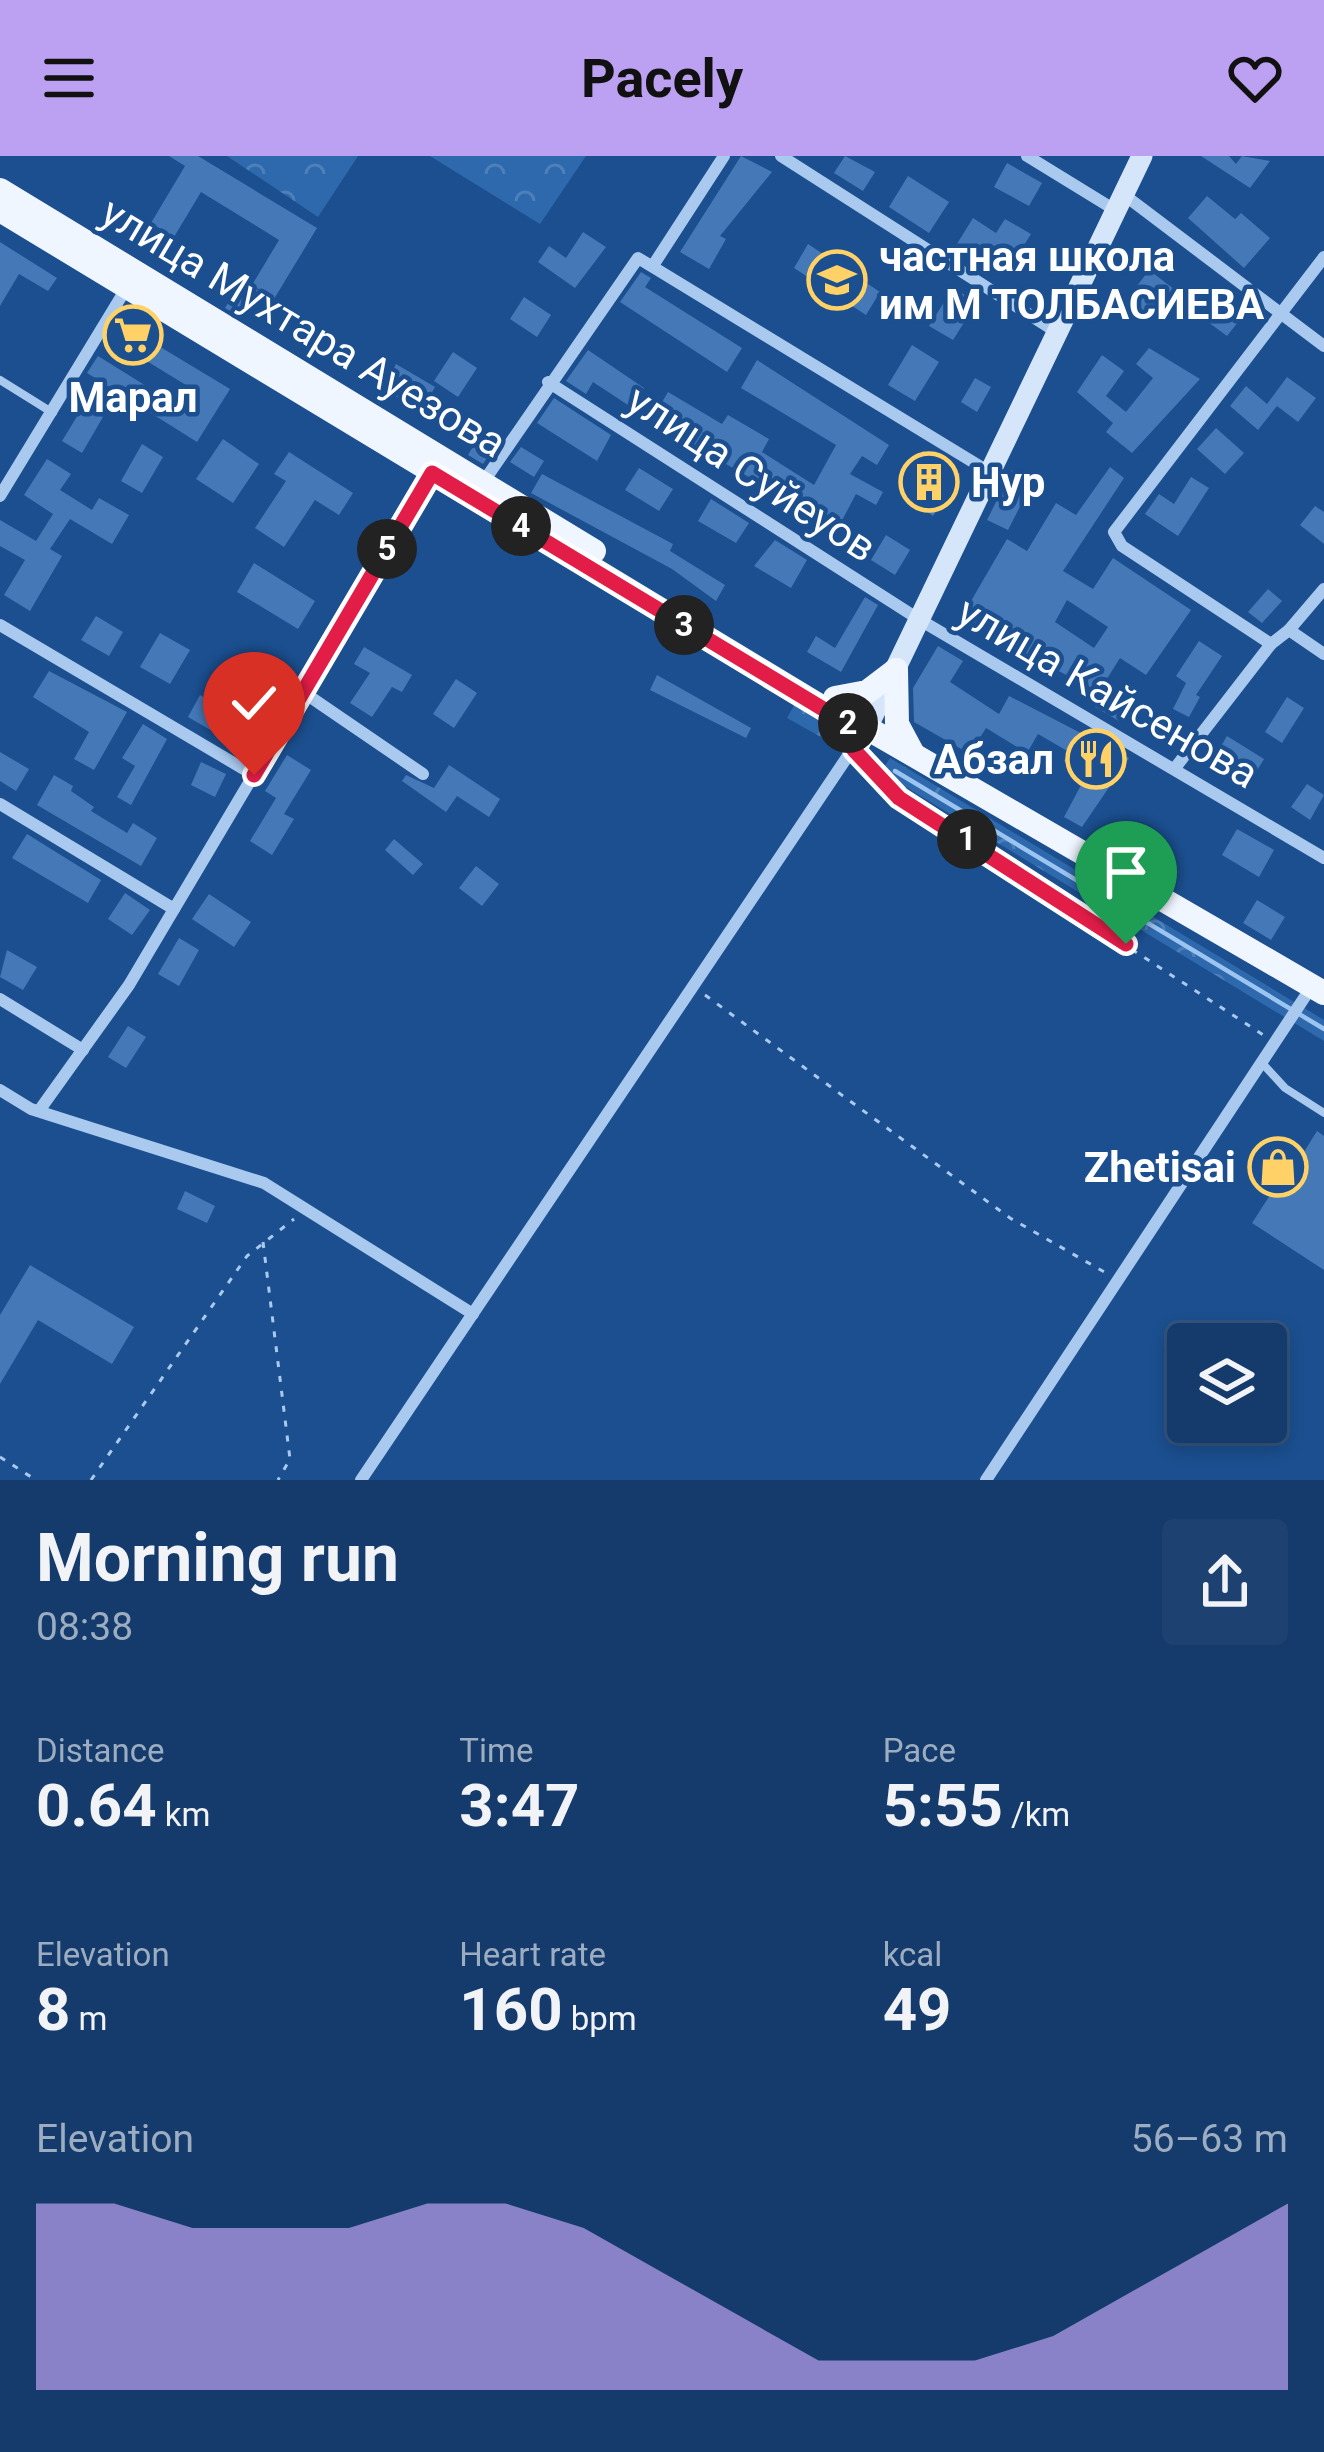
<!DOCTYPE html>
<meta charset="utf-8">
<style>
body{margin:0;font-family:Roboto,sans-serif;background:#1d4271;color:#f1f3f6;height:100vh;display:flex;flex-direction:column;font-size:45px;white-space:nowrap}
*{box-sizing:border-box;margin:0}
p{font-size:39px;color:#9dadc1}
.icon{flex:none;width:66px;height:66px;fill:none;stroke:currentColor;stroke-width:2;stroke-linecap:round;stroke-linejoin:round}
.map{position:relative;height:1324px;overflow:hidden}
.drawer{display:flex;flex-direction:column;background:#143b6b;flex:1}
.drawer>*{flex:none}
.buttons{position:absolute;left:1167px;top:1167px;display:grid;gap:24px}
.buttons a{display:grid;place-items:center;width:120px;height:120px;border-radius:12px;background:#143b6b;box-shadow:0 6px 18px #0003,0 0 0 3px #33557e;font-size:60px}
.pin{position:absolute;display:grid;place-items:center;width:102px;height:102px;color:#fff;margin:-123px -51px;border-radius:50% 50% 50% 0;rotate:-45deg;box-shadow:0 0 12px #0007}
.pin .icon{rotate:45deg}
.km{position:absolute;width:60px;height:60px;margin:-30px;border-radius:50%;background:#222;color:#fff;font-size:33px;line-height:60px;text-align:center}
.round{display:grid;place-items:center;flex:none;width:126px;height:126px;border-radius:12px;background:#1d4271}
.headline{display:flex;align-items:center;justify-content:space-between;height:204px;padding:0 36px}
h1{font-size:66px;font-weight:700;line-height:90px}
.metrics{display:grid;grid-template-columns:repeat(3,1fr);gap:18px;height:204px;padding:12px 36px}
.metrics div{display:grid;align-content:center}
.metrics b{font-size:60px;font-weight:700}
.metrics small{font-size:33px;font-weight:400}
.metrics p{font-size:33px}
.chart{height:336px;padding:24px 36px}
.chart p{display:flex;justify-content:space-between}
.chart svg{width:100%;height:216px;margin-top:12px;fill:#bca0f2;opacity:.7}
header{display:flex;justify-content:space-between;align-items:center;height:156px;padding:0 36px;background:#bca0f2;color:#111;font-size:54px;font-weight:700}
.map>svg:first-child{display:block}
.forest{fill:url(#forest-crowns)}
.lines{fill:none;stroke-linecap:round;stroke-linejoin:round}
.stream{stroke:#9cc4f0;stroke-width:4.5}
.building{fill:#4478b7;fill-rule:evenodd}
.path{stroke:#a9c9ee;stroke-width:3;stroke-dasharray:6 9;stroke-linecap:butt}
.lane{stroke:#a9c9ee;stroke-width:8}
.street{stroke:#a9c9ee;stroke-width:12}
.secondary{stroke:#d6e6fa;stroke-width:21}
.primary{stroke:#f0f6ff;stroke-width:24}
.route-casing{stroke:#fff;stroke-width:24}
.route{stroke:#e11d48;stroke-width:15}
.labels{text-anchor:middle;stroke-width:9;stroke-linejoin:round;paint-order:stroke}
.poi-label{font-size:42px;font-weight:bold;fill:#fff;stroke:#1b4f8f;text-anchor:start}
.street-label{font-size:42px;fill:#fff;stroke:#1b4f8f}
</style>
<header><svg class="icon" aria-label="menu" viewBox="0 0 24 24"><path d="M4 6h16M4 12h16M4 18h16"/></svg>Pacely<svg class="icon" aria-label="heart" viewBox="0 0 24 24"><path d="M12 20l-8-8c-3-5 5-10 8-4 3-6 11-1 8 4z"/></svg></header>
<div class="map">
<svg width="1324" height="1324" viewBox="0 0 1324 1324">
<defs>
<pattern id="forest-crowns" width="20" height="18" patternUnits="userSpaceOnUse" patternTransform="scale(3)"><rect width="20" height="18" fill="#2e69ad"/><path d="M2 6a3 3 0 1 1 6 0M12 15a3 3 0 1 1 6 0" fill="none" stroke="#4d80b9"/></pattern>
</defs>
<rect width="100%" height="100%" fill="#1b4f8f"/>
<g class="forest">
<path d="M227 0H358L318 61Z"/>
<path d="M430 0H586L540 68Z"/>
<path d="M795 548 851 580 844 594 787 562Z"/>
<path d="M890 602 1324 864V885L881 616Z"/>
</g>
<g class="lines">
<path class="stream" d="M895 615 1324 873"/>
</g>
<g class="building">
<path d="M169 0H198L317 72 274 143 252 129 279 84 201 36 174 81 151 67 185 10Z"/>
<path d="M741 0 772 16 720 80 726 83 709 113 680 96Z"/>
<path d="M845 0 875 16 863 35 834 17Z"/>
<path d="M1201 0H1229L1236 8 1242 0 1270 5 1250 32Z"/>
<path d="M1007 7 1042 27 1029 50 994 31Z"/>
<path d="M908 20 949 46 929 77 889 51Z"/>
<path d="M1207 40 1235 63 1241 57 1270 82 1244 112 1188 62Z"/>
<path d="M973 62 996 77 1005 63 1031 78 1018 99 1004 90 990 113 955 91Z"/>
<path d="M583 76 606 91 575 132 538 106 549 90 566 102Z"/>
<path d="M0 86 57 122 48 135 19 118 0 150Z"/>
<path d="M808 88 880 136 866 159 794 112Z"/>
<path d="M1149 114 1179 137 1157 165 1128 142Z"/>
<path d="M641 116 651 122 645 131 742 192 727 216 620 146Z"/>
<path d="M242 124 258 134 241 161 225 152Z"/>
<path d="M953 132 977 146 953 184 929 170Z"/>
<path d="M524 141 551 159 537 181 510 163Z"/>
<path d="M1215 141 1242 161 1227 180 1200 160Z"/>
<path d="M119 166 230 233 197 286 87 217 98 200 188 256 199 237 109 182Z"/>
<path d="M912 189 939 206 915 245 888 229Z"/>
<path d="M1149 192 1200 223 1132 297 1106 276 1113 267 1077 236 1102 199 1124 215 1106 240 1126 256 1153 222 1136 208Z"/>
<path d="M588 194 644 232 631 251 593 226 586 238 566 225Z"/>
<path d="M453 196 477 212 458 241 434 225Z"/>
<path d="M757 204 889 289 877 309 862 300 850 318 883 336 876 349 856 338 838 372 651 265 668 236 722 268 728 259 769 283 762 296 814 329 836 289 741 232Z"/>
<path d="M396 208 435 231 421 256 382 232Z"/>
<path d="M1287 221 1316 242 1298 266 1277 250 1258 274 1230 250 1246 230 1267 248Z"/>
<path d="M975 222 991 231 977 256 961 246Z"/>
<path d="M554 242 611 279 597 305 537 267Z"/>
<path d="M84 249 103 261 82 297 62 285Z"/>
<path d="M484 272 501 281 483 308 468 299Z"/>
<path d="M1216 272 1244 297 1225 318 1197 293Z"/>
<path d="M223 283 259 308 233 347 196 323Z"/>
<path d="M142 288 163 301 142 337 121 325Z"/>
<path d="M521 291 544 305 534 321 510 306Z"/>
<path d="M923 295 960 318 933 360 899 333Z"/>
<path d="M289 296 353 337 339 359 315 344 284 391 255 372 286 325 274 318Z"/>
<path d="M47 303 71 318 60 334 92 354 99 342 129 359 112 388 70 363 50 393 62 400 30 455 4 439 25 404 0 390V364L36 385 53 358 24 339Z"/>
<path d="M1110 311 1124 322 1063 415 1093 433 1113 402 1191 454 1146 519 1120 502 1105 526 1132 543 1119 565 1095 551 1103 538 960 464 1007 383 1027 395 1056 347 1076 359ZM1067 444 1108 471 1094 492 1055 466Z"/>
<path d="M639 312 673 333 659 355 625 334Z"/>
<path d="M1012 314 1033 325 1008 374 987 364Z"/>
<path d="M542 318 673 388 670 395 725 429 716 445 672 413 531 337Z"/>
<path d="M1191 321 1209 332 1178 380 1145 358 1159 338 1174 348Z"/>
<path d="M711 343 749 367 736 387 698 365Z"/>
<path d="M1315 350 1324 356V388L1300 369Z"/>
<path d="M886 379 910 394 895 419 871 404Z"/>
<path d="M775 384 807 404 791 432 754 410Z"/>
<path d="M254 407 315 445 298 473 237 436Z"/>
<path d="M1268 433 1282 445 1262 467 1248 456Z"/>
<path d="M865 441 878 449 841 516 807 496 816 480 835 492Z"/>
<path d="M96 460 123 476 109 500 81 484Z"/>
<path d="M160 477 190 494 170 528 140 511Z"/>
<path d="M1199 485 1222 500 1196 539 1200 541 1189 561 1173 553 1186 527 1176 520Z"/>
<path d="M938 490 963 505 950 526 999 558 1009 540 1129 602 1082 671 1064 661 1087 618 1064 605 1069 596 1038 578 1027 597 986 572 970 598 914 566 913 532Z"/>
<path d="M364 491 412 519 402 536 392 531 372 561 350 547 370 517 354 508Z"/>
<path d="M49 515 127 556 94 614 74 603 89 576 33 541Z"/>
<path d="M657 519 751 572 746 582 650 534Z"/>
<path d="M456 523 477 537 454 572 433 558Z"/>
<path d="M200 539 239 562 226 583 188 561Z"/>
<path d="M1287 541 1304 552 1282 587 1265 576Z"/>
<path d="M143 568 167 583 131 649 117 641 135 610 122 602Z"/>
<path d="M1227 580 1264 603 1247 631 1210 609Z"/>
<path d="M0 596 29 613 16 635 0 625Z"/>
<path d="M287 599 311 614 284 658 294 663 272 699 250 685 276 642 265 635Z"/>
<path d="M201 606 226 618 215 641 191 629Z"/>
<path d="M449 609 500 643 489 661 457 640 446 656 402 625 406 619 434 632Z"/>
<path d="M54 619 73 630 71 635 94 651 91 655 127 677 133 667 157 682 141 710 37 649Z"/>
<path d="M1307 628 1324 639 1310 664 1291 651Z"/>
<path d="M1237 673 1274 694 1259 721 1222 699Z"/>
<path d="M27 678 101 724 88 747 12 702Z"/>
<path d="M394 683 423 708 413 719 385 694Z"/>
<path d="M476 710 499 728 482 750 459 732Z"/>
<path d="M125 737 150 754 132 779 108 763Z"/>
<path d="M209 738 251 766 234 791 192 763Z"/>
<path d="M1257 744 1285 761 1271 784 1243 767Z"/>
<path d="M179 782 199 794 179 830 158 818Z"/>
<path d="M7 794 37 811 23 834 0 821Z"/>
<path d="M128 870 146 881 126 912 108 901Z"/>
<path d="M1317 975 1324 980V1114L1252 1067 1272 1036 1277 1039Z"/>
<path d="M185 1035 215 1050 207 1067 177 1053Z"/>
<path d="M30 1109 134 1171 112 1208 38 1164 0 1228V1159Z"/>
</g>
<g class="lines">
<g class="path">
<path d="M863 604 899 642 1265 880"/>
<path d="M705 839 1010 1062 1106 1117"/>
<path d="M263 1086 290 1303 278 1324"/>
<path d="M0 1301 36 1324"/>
<path d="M91 1324 247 1100 294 1063"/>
</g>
<g class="lane">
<path d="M0 224 53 257"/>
<path d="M1263 908 1285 932 1324 957"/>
</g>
<g class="street">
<path d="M781 0 1058 177"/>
<path d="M1027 0 1115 54"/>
<path d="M1123 38 1324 190"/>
<path d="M1324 101 1114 376 1122 390 1271 488 1289 474 1324 498"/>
<path d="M654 108 724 0"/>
<path d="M548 226 920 464 1324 702"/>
<path d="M482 328 638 102 991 317"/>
<path d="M0 340 127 131"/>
<path d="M0 469 254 619"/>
<path d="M1289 474 1324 433"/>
<path d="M303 536 423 618"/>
<path d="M1175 612 1271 488"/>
<path d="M0 648 174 753"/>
<path d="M0 843 83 894"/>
<path d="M0 934 31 953 264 1027 473 1158"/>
<path d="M41 952 129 829 434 315"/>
<path d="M361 1324 866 573"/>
<path d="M986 1324 1312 830"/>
</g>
<path class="secondary" d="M867 572 1142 0"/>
<g class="primary">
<path d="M0 34 594 395"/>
<path d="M0 54 848 567 867 572 1324 837"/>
<path d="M896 514 897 568 913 598"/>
<path d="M835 542 867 536 896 514"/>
</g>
</g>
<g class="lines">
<g class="route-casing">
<path id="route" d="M254 619 432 317 848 568 867 572 854 594 899 642 1126 788"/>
</g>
<use href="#route" class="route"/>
</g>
<defs>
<g id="school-ring" transform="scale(3)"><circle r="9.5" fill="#1b4f8f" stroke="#ffd166" stroke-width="1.5"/><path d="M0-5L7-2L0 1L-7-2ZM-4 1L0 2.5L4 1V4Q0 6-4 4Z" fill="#ffd166"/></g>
<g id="supermarket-ring" transform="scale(3)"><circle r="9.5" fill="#1b4f8f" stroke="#ffd166" stroke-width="1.5"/><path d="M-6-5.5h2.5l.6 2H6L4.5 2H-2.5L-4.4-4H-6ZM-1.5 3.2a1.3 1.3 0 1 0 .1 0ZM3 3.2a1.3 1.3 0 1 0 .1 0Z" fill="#ffd166"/></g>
<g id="building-ring" transform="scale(3)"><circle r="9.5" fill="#1b4f8f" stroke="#ffd166" stroke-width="1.5"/><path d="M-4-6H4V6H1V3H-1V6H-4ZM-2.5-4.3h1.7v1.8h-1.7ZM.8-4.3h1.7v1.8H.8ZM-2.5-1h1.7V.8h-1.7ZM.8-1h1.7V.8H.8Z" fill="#ffd166"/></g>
<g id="restaurant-ring" transform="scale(3)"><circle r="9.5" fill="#1b4f8f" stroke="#ffd166" stroke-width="1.5"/><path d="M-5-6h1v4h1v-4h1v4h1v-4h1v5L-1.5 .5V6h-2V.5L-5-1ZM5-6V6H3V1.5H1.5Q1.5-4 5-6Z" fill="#ffd166"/></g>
<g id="shop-ring" transform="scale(3)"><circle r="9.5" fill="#1b4f8f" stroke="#ffd166" stroke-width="1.5"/><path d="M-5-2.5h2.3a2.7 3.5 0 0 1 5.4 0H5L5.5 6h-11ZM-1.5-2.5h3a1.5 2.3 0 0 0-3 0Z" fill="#ffd166"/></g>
</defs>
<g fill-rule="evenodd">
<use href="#school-ring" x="837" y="124"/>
<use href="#supermarket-ring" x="133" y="179"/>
<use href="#building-ring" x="929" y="326"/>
<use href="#restaurant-ring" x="1096" y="603"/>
<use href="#shop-ring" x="1278" y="1011"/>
</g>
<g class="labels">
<g class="poi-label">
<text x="879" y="115">частная школа<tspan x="879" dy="48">им М ТОЛБАСИЕВА</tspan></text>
<text x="133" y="256" text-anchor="middle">Марал</text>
<text x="971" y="341">Нур</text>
<text x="1054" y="618" text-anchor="end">Абзал</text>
<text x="1236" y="1026" text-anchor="end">Zhetisai</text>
</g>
<g class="street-label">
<text transform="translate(304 171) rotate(31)" y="15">улица Мухтара Ауезова</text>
<text transform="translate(752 317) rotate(33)" y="15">улица Суйеуов</text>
<text transform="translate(1108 536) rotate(30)" y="15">улица Кайсенова</text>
</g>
</g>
</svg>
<div class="buttons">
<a><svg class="icon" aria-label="layers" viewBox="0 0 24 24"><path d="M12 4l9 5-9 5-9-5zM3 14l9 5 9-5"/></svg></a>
</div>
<div class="pin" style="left:1126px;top:788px;background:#1e9e55"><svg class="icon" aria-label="arrive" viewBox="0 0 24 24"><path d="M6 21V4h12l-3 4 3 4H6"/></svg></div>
<div class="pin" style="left:254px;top:619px;background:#d93025"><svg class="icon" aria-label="check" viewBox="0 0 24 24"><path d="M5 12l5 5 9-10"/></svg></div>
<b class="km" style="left:967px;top:683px">1</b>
<b class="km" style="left:848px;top:567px">2</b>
<b class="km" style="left:684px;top:469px">3</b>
<b class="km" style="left:521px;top:370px">4</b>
<b class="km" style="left:387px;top:393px">5</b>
</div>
<section class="drawer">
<div class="headline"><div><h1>Morning run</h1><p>08:38</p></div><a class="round"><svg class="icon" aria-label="share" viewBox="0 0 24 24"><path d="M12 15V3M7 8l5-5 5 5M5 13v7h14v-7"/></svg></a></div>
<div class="metrics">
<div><p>Distance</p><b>0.64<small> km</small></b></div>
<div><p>Time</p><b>3:47</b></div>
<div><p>Pace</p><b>5:55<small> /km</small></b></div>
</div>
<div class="metrics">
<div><p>Elevation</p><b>8<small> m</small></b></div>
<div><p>Heart rate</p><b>160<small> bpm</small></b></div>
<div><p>kcal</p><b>49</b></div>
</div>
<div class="chart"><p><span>Elevation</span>56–63 m</p>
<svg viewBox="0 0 160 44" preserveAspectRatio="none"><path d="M0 44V6L10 6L20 11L30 11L40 11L50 6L60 6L70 11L80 20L90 29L100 38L110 38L120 38L130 33L140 24L150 15L160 6V44z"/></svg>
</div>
</section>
